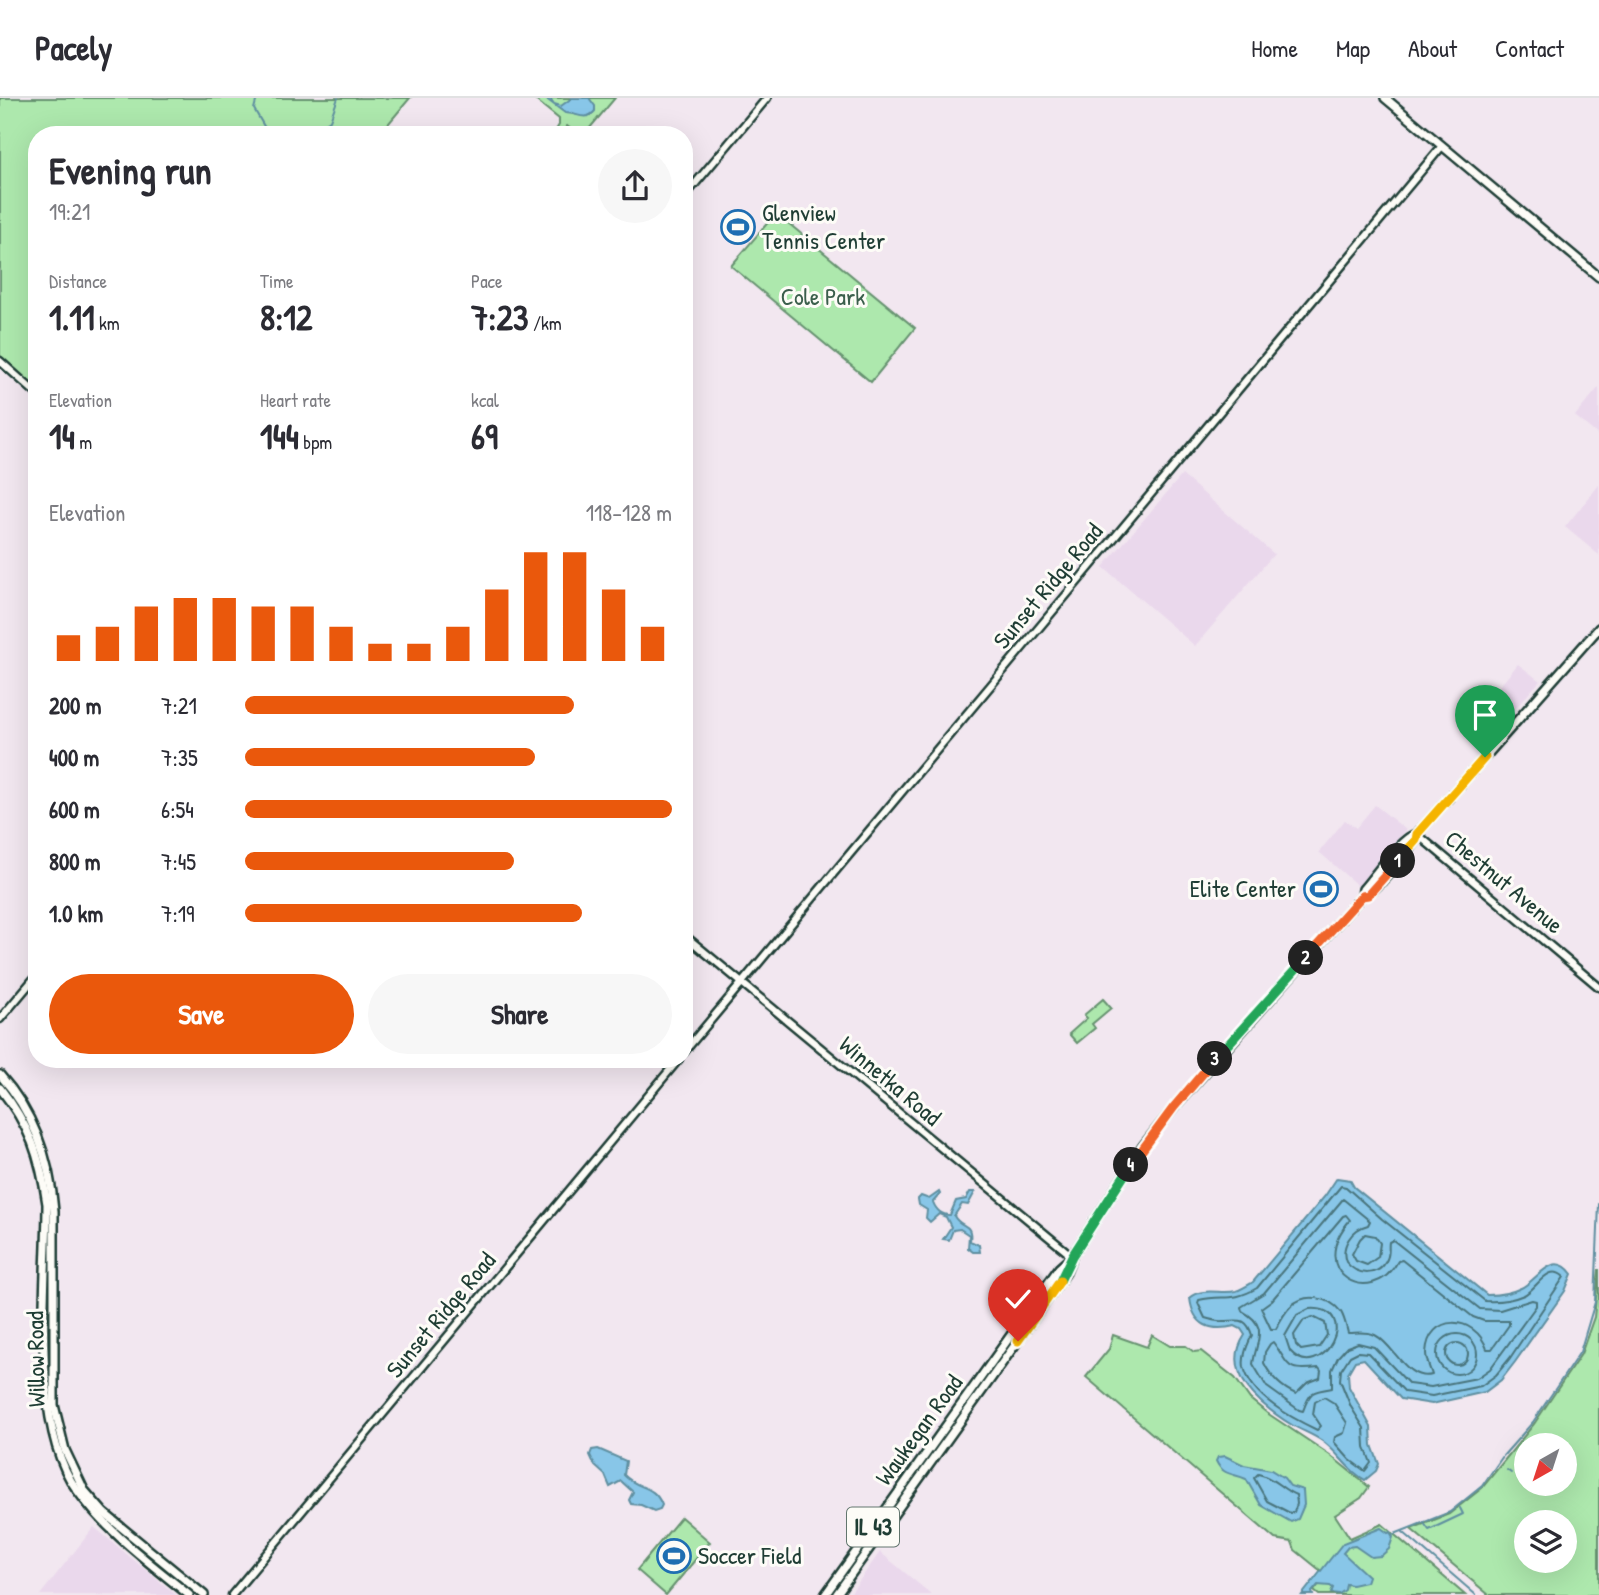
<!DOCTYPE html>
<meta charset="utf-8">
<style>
body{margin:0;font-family:"Patrick Hand",sans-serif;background:#f7f7f7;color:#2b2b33;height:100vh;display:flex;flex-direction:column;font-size:26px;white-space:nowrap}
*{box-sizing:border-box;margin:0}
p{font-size:23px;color:#7c7c81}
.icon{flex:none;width:38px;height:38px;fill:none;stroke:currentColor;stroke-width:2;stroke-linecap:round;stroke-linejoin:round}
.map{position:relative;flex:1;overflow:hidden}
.details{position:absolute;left:28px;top:28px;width:665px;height:942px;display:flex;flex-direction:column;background:#fff;border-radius:28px;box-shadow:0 7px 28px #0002}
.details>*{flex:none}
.needle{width:46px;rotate:219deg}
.fabs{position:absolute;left:1514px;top:1335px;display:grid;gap:14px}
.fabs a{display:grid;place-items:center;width:63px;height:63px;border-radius:50%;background:#fff;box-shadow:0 7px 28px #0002;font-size:35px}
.pin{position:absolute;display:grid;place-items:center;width:60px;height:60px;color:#fff;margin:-72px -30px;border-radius:50% 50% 50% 0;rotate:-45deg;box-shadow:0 0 7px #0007}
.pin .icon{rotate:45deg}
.km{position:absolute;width:35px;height:35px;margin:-18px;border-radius:50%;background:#222;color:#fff;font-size:19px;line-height:35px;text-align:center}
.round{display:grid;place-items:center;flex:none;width:74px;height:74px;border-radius:37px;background:#f7f7f7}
.head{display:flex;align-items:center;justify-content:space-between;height:119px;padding:0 21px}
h1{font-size:38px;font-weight:700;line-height:52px}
.stats{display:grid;grid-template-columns:repeat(3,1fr);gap:10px;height:119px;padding:7px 21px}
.stats div{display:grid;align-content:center}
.stats b{font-size:35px;font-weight:700}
.stats small{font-size:19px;font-weight:400}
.stats p{font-size:19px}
.chart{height:196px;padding:14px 21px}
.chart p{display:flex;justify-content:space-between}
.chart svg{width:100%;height:126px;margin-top:7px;stroke:#ea580c;stroke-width:6}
.cta{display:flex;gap:14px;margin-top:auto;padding:14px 21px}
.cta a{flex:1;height:80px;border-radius:42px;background:#ea580c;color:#fff;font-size:28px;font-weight:700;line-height:80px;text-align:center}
.cta a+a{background:#f7f7f7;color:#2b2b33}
ul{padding:0 21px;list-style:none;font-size:23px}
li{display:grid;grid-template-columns:112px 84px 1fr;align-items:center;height:52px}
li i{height:18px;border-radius:9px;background:#ea580c}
header{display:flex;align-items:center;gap:42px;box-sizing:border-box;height:98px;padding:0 35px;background:#fff;border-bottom:2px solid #e1e1e2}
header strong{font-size:33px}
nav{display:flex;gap:38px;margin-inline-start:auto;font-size:24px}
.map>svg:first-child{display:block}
.built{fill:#ead8ec}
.green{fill:#ade8ad;stroke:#669270;stroke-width:2;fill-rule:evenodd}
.water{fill:#88c6e8;stroke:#5e8fa0;stroke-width:2}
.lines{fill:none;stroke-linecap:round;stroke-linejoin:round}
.shore{stroke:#49747c;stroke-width:2}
.stream{stroke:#5e8fa0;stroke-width:2}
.minor-casing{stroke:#1f3d34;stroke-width:11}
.major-casing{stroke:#1f3d34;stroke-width:12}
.minor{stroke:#fdfcf7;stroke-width:6}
.major{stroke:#fdfcf7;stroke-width:7}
.split-1-casing{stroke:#fff;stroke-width:14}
.split-2-casing{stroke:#fff;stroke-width:14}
.split-3-casing{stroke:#fff;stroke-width:14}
.split-4-casing{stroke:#fff;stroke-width:14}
.split-5-casing{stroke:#fff;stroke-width:14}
.split-6-casing{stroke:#fff;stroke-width:14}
.split-1{stroke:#f5b400;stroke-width:9}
.split-2{stroke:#f0652b;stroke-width:9}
.split-3{stroke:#22a559;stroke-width:9}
.split-4{stroke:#f0652b;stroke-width:9}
.split-5{stroke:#22a559;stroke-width:9}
.split-6{stroke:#f5b400;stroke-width:9}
.labels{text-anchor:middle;stroke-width:6;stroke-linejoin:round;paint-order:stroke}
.shield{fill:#fdfcf7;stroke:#62766e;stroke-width:2}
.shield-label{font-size:23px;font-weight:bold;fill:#1f3d34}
.poi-label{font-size:24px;fill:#1f3d34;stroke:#fdfcf7;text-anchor:start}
.park-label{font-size:24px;fill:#3b5f4c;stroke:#fdfcf7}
.street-label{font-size:24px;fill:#1f3d34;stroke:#fdfcf7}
</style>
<header>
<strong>Pacely</strong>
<nav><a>Home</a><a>Map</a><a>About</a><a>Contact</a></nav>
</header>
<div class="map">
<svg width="1599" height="1497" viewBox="0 0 1599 1497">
<rect width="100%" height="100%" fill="#f2e7f0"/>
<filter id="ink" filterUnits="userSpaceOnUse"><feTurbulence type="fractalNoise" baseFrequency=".0143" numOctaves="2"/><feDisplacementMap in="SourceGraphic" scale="14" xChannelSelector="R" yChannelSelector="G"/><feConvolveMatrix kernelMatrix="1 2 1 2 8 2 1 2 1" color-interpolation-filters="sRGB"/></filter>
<g filter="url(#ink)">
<g class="built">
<path d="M1599 289V338L1575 318Z"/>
<path d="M1182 377 1274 456 1195 548 1103 469Z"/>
<path d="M1599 387V457L1565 429Z"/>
<path d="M1518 566 1540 583 1500 627 1481 611Z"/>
<path d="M1375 707 1406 732 1358 788 1319 754 1345 722 1356 730Z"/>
<path d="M94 1429 176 1497H40Z"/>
<path d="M880 1454 932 1497H849Z"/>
</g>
<g class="green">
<path d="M0 0H410L379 37H37V291L0 258Z"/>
<path d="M533 0H615L584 37H578L567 28 560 37H553L559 27V21Z"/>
<path d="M776 115 915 230 871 284 731 168Z"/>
<path d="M1103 901 1111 910 1092 926 1095 930 1077 945 1069 936 1087 920 1084 917Z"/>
<path d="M1599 1171V1497H1489L1411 1431 1449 1416 1482 1390 1534 1326 1581 1256 1594 1219ZM1526 1348H1564V1386H1526ZM1526 1424H1564V1463H1526Z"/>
<path d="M1113 1237 1147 1249 1152 1237 1170 1248H1186L1194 1254 1201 1253 1235 1280 1250 1301 1267 1315 1330 1357 1369 1389 1361 1400 1335 1417 1350 1440 1382 1426 1465 1497H1319L1314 1493 1326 1477 1295 1452 1292 1444 1275 1441 1086 1279 1109 1251Z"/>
<path d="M681 1419 710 1444 666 1497 637 1472Z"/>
</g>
<g class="water">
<path d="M545 0H550L554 6 561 8 572 0H589L595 8V13C586 24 577 15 565 15Z"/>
<path d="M1337 1080 1350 1082 1354 1089 1487 1197C1498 1197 1511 1195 1521 1190 1536 1184 1553 1150 1572 1176L1565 1193 1515 1264 1501 1282 1485 1294 1432 1306 1401 1301 1364 1261 1355 1263 1348 1275 1349 1289 1371 1329 1372 1347 1379 1366 1376 1373 1365 1382C1348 1373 1340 1357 1325 1345 1315 1337 1302 1333 1292 1327 1261 1308 1220 1275 1245 1237L1241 1231 1235 1228C1211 1234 1193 1228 1190 1200 1203 1188 1221 1197 1236 1193 1242 1191 1248 1187 1253 1184L1325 1098Z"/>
<path d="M939 1094 940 1096 933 1104C936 1112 941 1117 950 1117L956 1103 966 1101 970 1094H975L968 1107 962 1106 954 1118C961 1131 973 1124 970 1143L979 1147 980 1154H973L968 1150 969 1137 960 1131 953 1132 949 1142 943 1141 951 1129 946 1119 939 1116 930 1124 926 1120 927 1112 919 1107 918 1101 921 1098 929 1101Z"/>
<path d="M598 1351 626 1363 624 1377C638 1392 654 1386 662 1407L660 1411 654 1413 641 1407 631 1406 629 1402 633 1394 621 1383 610 1389 605 1377 595 1368 590 1357 592 1352Z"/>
<path d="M1225 1358 1244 1367 1271 1372 1284 1380 1290 1388 1303 1392 1304 1407 1298 1421 1291 1424 1261 1407 1246 1381C1233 1375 1223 1378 1216 1363L1218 1359Z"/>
<path d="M1381 1430 1388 1435 1390 1434 1393 1439 1389 1451 1381 1458 1371 1459 1355 1448 1348 1449 1343 1455 1368 1478 1366 1484 1352 1487 1346 1486 1345 1492 1339 1496 1331 1495 1333 1490 1330 1488 1318 1487 1312 1494 1313 1497H1302L1343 1445Z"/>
</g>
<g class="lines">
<g class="shore">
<path d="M1341 1088 1346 1089 1382 1121 1485 1203C1497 1204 1512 1202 1524 1197 1537 1191 1548 1164 1564 1179L1510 1260 1496 1277 1481 1288 1432 1298 1405 1294 1368 1255 1358 1254 1350 1258 1341 1272 1340 1282 1351 1309 1364 1330 1365 1349 1371 1365 1365 1373 1350 1362 1334 1344 1335 1339 1344 1335 1347 1325 1334 1305 1324 1299 1315 1304 1313 1316 1321 1328 1317 1332C1292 1320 1251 1299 1244 1269 1242 1258 1248 1246 1252 1237 1246 1218 1239 1223 1223 1223 1217 1224 1210 1221 1205 1220L1198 1205 1199 1202C1224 1196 1231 1205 1257 1190Z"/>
<path d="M1343 1101 1370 1123 1368 1127C1352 1131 1340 1148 1346 1164 1357 1178 1379 1180 1387 1161 1390 1155 1388 1149 1389 1144L1393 1142 1480 1211 1500 1212 1532 1202 1536 1203V1208L1490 1271 1477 1280 1431 1289 1409 1286 1374 1249 1358 1245 1347 1249 1338 1259 1332 1272V1290C1312 1293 1310 1293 1303 1313L1299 1312 1267 1289 1253 1266C1256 1243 1270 1228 1242 1213L1241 1209 1264 1195Z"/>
<path d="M1346 1117 1350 1122C1304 1175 1372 1212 1398 1163L1402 1162 1473 1219 1484 1223H1509V1227L1492 1251H1487C1475 1216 1428 1215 1426 1255 1426 1263 1430 1270 1432 1277 1406 1284 1395 1247 1375 1237 1366 1233 1357 1235 1348 1235 1346 1228 1345 1221 1341 1214 1330 1199 1305 1194 1291 1208 1285 1214 1280 1223 1276 1231H1271L1261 1210 1272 1202 1343 1118Z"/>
<path d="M1365 1136 1375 1138 1380 1145 1378 1159 1367 1167 1356 1163 1352 1156 1360 1141Z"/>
<path d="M1309 1211C1364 1207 1322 1289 1290 1253L1285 1238 1297 1217Z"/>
<path d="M1313 1219 1325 1225 1327 1237 1319 1249 1301 1252 1296 1247 1294 1237 1304 1222Z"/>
<circle cx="1457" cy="1256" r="20"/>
<path d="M1273 1244C1291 1268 1284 1274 1319 1270L1321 1273 1320 1280 1307 1285 1296 1296C1282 1290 1271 1279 1264 1265L1265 1254 1270 1246Z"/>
<circle cx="1457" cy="1256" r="11"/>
<path d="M1258 1376C1274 1379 1282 1392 1296 1397L1297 1406 1294 1414 1290 1415 1267 1403 1254 1380Z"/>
</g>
<g class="stream">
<path d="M257 0 254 11 269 37"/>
<path d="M321 28 330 22 338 0"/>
<path d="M1507 1372 1511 1375"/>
<path d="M1424 1425 1429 1432 1463 1416 1460 1410"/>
<path d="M1403 1434 1476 1497"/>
<path d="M1392 1437 1450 1414 1482 1388 1503 1358 1533 1324 1580 1254 1595 1204 1599 1106"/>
</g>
<g class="minor-casing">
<g id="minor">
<path d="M684 99 767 0"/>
<path d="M0 263 37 296"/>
<path d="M1417 736 1599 889"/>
<path d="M684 837 1072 1158"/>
<path d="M0 921 37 877"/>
<path d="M684 954 1442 48"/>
<path d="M232 1497 679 961"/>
</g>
</g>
<g class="major-casing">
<g id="major">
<path d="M1385 0 1599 179"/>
<path d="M1362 798C1377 795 1405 755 1416 742L1417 736 1599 530"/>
<path d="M0 977C35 1016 50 1062 54 1113V1307L65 1352 84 1392 104 1415 204 1497"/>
<path d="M0 990C30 1028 40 1058 47 1106 47 1186 29 1326 77 1392 107 1434 150 1465 189 1497"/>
<path d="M825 1497 1059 1170 1069 1161"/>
<path d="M836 1497 1040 1212 1065 1176 1072 1158 1143 1048 1177 1006 1362 798 1363 791C1374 779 1402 738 1417 736"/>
</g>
</g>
<use href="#minor" class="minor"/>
<use href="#major" class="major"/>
</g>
</g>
<g class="lines" filter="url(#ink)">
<g class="split-1-casing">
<path id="split-1" d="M1398 763 1416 742 1417 736 1485 659"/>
</g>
<g class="split-2-casing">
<path id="split-2" d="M1306 860 1362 798 1368 797 1398 763"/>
</g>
<g class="split-3-casing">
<path id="split-3" d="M1215 961 1306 860"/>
</g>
<g class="split-4-casing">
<path id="split-4" d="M1131 1067 1174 1009 1215 961"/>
</g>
<g class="split-5-casing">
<path id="split-5" d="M1060 1183 1072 1158 1131 1067"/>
</g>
<g class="split-6-casing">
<path id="split-6" d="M1018 1243 1060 1183"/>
</g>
<use href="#split-1" class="split-1"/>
<use href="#split-2" class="split-2"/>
<use href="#split-3" class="split-3"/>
<use href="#split-4" class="split-4"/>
<use href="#split-5" class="split-5"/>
<use href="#split-6" class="split-6"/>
</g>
<defs>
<g id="stadium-ring" transform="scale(1.75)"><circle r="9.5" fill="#fdfcf7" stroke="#1f6fb2" stroke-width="1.5"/><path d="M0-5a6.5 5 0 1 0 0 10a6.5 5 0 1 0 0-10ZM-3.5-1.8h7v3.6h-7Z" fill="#1f6fb2"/></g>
</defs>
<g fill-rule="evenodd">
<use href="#stadium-ring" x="738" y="129"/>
<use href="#stadium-ring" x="1321" y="791"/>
<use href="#stadium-ring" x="674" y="1458"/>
</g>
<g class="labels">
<rect class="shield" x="847" y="1409.5" width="52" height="39" rx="5"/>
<g class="shield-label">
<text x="873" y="1437">IL 43</text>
</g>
<g class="poi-label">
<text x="762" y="123">Glenview<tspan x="762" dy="28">Tennis Center</tspan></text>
<text x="1296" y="799" text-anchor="end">Elite Center</text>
<text x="698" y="1466">Soccer Field</text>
</g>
<g class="park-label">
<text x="823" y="207">Cole Park</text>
</g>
<g class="street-label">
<text transform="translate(1048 488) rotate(-50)" y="8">Sunset Ridge Road</text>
<text transform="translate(1504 784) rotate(40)" y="8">Chestnut Avenue</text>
<text transform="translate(890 983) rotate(40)" y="8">Winnetka Road</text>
<text transform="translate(441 1217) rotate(-50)" y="8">Sunset Ridge Road</text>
<text transform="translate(36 1261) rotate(-91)" y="8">Willow Road</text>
<text transform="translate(919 1332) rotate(-54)" y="8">Waukegan Road</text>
</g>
</g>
</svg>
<div class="fabs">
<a><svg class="needle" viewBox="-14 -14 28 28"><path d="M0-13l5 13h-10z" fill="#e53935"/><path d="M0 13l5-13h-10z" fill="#7c7c81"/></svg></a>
<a><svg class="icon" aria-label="layers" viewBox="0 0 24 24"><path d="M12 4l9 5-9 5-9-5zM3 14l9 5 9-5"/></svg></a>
</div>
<div class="pin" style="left:1485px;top:659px;background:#1e9e55"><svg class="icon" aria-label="arrive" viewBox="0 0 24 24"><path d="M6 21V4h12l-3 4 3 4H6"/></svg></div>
<div class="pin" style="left:1018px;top:1243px;background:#d93025"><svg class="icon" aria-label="check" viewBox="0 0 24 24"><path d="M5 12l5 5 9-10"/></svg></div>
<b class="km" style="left:1398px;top:763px">1</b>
<b class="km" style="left:1306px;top:860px">2</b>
<b class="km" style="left:1215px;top:961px">3</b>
<b class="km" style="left:1131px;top:1067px">4</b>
<section class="details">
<div class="head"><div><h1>Evening run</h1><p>19:21</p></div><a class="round"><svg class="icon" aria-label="share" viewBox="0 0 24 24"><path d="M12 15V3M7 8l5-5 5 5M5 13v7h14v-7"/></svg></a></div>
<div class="stats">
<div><p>Distance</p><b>1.11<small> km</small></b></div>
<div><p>Time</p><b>8:12</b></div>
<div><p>Pace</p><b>7:23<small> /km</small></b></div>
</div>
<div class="stats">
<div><p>Elevation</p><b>14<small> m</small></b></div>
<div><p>Heart rate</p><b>144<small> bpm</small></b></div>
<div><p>kcal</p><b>69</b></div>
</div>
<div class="chart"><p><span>Elevation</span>118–128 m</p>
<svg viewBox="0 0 160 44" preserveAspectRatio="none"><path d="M5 44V35M15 44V32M25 44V25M35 44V22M45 44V22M55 44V25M65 44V25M75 44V32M85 44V38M95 44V38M105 44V32M115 44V19M125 44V6M135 44V6M145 44V19M155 44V32"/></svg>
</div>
<ul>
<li><b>200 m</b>7:21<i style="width:77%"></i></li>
<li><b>400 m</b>7:35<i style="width:68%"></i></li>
<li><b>600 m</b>6:54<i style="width:100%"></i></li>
<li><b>800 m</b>7:45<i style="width:63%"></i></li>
<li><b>1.0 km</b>7:19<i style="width:79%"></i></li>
</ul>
<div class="cta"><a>Save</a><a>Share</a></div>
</section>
</div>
